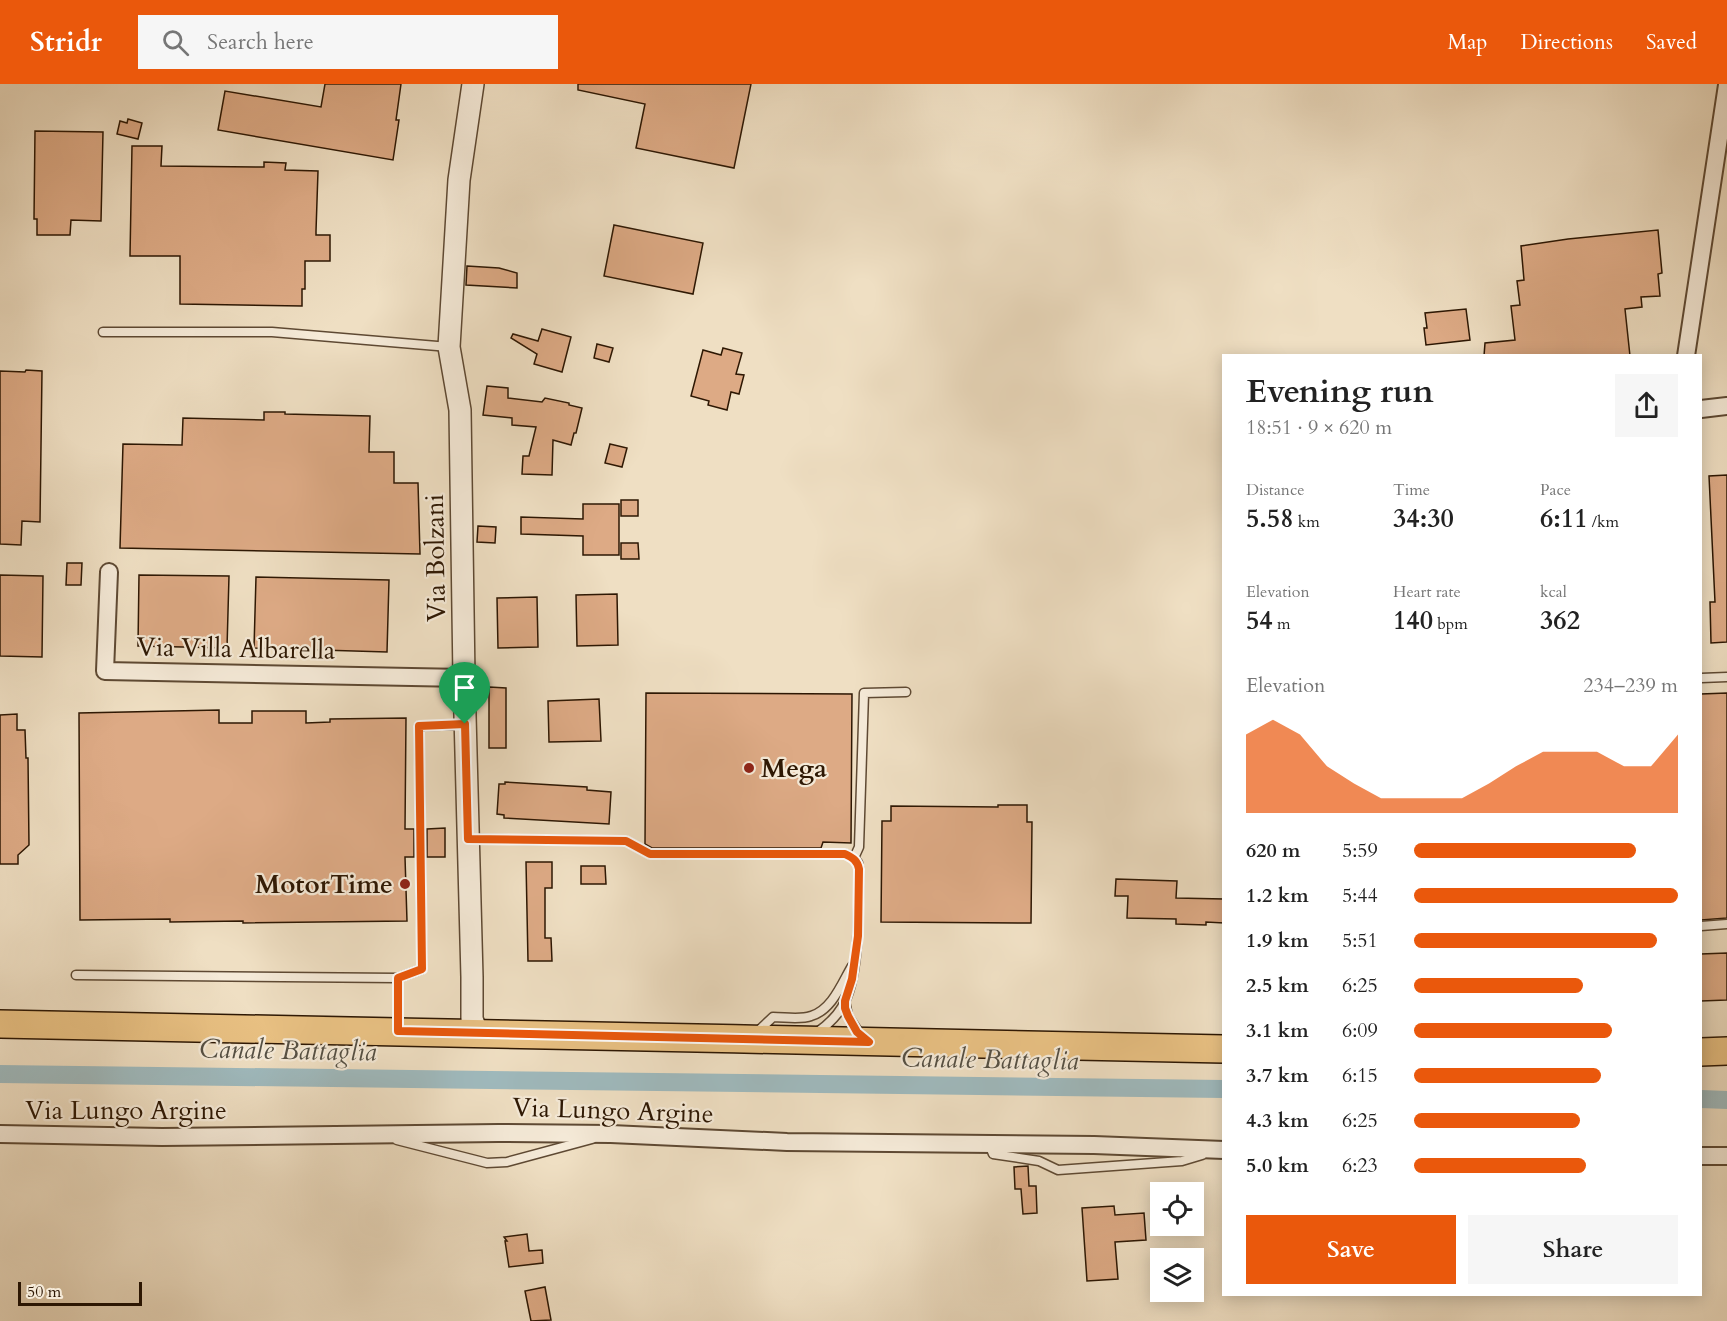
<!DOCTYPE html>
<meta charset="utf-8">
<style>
body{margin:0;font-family:Cardo,serif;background:#f6f6f6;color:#222;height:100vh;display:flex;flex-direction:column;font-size:22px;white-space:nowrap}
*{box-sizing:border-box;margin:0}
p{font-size:20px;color:#767676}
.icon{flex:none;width:33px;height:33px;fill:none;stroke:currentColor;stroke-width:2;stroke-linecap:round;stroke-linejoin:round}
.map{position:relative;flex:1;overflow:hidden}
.panel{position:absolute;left:1222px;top:270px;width:480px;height:942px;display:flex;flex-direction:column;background:#fff;border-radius:0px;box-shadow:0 3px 15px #0003}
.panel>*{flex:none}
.buttons{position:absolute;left:1150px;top:1098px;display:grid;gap:12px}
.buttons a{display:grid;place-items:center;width:54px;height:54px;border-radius:0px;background:#fff;box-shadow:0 3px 15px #0003;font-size:30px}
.scale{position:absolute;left:18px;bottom:15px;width:124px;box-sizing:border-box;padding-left:6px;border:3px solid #2d1703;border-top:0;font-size:16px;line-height:21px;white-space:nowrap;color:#2d1703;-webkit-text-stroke:4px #f5ead8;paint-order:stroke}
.pin{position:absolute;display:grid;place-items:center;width:51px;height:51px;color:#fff;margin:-62px -26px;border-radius:50% 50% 50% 0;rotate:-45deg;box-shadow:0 0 6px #0007}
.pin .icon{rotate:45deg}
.round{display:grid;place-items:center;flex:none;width:63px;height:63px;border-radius:0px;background:#f6f6f6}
.overview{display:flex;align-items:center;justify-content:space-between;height:102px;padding:0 24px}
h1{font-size:33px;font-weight:800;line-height:45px}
.stats{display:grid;grid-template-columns:repeat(3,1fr);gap:9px;height:102px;padding:6px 24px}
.stats div{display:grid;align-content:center}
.stats b{font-size:26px;font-weight:800}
.stats small{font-size:16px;font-weight:400}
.stats p{font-size:16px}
.chart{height:168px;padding:12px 24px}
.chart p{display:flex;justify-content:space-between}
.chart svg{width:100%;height:108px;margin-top:6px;fill:#ea580c;opacity:.7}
.action{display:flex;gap:12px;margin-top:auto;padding:12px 24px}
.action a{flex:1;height:69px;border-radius:0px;background:#ea580c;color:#fff;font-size:24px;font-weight:800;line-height:69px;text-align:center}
.action a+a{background:#f6f6f6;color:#222}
ul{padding:0 24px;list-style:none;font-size:20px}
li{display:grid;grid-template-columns:96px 72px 1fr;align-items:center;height:45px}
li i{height:15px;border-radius:8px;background:#ea580c}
header{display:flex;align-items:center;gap:36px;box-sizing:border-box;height:84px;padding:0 30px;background:#ea580c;color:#fff}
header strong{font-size:28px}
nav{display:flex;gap:33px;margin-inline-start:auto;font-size:21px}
.search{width:420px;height:54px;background:#f6f6f6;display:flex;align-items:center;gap:15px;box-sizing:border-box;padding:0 21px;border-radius:0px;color:#767676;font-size:22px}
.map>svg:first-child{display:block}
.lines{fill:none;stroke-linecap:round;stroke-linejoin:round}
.canal{stroke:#9fbabe;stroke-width:18}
.building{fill:#ddaa85;stroke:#2d1703;stroke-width:1.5}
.service-casing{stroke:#5e4933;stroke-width:11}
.minor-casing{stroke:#5e4933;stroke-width:20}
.tertiary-casing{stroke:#5e4933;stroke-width:24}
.primary-casing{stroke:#2d1703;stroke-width:30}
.service{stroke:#f5ead8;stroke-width:8}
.minor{stroke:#f5ead8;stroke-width:16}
.tertiary{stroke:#f5ead8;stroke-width:21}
.primary{stroke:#e8c082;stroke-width:27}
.route-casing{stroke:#fff;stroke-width:12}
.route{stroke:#ea580c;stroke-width:8}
.poi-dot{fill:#8f2418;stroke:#f5ead8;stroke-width:2}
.labels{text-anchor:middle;stroke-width:4.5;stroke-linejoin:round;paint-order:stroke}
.street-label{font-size:26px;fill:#2d1703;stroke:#f5ead8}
.poi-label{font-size:26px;font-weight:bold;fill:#2d1703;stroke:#f5ead8;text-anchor:start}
.water-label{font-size:27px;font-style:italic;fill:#555044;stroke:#f5ead8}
</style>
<header>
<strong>Stridr</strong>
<div class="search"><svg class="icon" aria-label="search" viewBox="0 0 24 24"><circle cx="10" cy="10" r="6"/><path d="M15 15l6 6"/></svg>Search here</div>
<nav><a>Map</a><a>Directions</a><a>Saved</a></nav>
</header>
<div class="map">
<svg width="1727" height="1237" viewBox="0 0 1727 1237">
<rect width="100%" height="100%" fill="#efdfc3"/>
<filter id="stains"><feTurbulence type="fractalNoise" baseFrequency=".00333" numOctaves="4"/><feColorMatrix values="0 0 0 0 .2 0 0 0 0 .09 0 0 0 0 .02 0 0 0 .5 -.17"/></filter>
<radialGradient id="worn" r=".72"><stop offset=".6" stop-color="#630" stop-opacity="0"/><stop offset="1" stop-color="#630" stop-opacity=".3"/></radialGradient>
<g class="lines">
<g class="canal">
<path d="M0 990 1224 1005"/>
<path d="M1701 1015 1727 1016"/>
</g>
</g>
<g class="building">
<path d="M325 0H401L396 36H399L393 76 218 46 225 7 321 23Z"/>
<path d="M578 0H751L734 84 636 64 645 20 578 6Z"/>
<path d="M128 35 142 39 138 55 117 50 120 37 127 39Z"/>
<path d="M35 47 103 48 101 137 71 136 70 151H37V135H34Z"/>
<path d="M132 62H162L161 82 264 83V78L286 79 285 86 318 87 316 147V151H330V177H305V205H302V222L180 220V172H130Z"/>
<path d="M614 141 703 159 693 210 604 192Z"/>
<path d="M1658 146 1662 189 1658 190 1660 212 1641 213 1642 223 1625 225 1630 272H1484L1485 259 1515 256 1511 222 1520 221 1517 197 1524 196 1521 162 1568 155Z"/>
<path d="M467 182 499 184 517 189V204L466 201Z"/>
<path d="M1466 225 1470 256 1426 261 1424 244H1427L1425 229Z"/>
<path d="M542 245 571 253 562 288 534 280 537 270 511 254 513 250 538 257Z"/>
<path d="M597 260 613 264 609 278 594 274Z"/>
<path d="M723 264 742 269 736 290 744 291 739 310 731 308 727 326 708 321 709 317 691 312 703 266 721 271Z"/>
<path d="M26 286 42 287 40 438 22 437 21 461 0 460V287L25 288Z"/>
<path d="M487 302 508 304V314L542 318 545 314 569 319V321L582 324 576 349H574L571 361 553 356 552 391 522 390 523 372H529L536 343 512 341V334L483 331Z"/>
<path d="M264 328H285V330L370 332 369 368H394V399H418L420 470 120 464 123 360 182 361 183 334 264 336Z"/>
<path d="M610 360 627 364 622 383 605 379Z"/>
<path d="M1727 391V558L1711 559 1710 518H1715L1709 392Z"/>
<rect x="621" y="416" width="17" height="16"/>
<path d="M583 420H619V471H583V452L521 450V433L583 435Z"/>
<path d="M478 442 496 443 495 459 477 458Z"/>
<path d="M621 459H638L639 475H621Z"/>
<path d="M67 479H82L81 501H66Z"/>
<path d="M0 491 43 492 42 573 0 572Z"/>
<path d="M139 491 229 492 227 564 138 562Z"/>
<path d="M256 493 389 496 387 568 254 564Z"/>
<path d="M617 510 618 561 577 562 576 511Z"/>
<path d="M537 513 538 563 498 564 497 514Z"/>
<path d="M489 603 506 604V664H489Z"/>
<path d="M646 609 852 610 851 759 823 758 821 764H652L645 760Z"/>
<path d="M1727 609V834L1701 836V610Z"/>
<path d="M599 615 601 657 549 658 548 617Z"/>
<path d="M219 626V639H252V627H306V639L330 638V635L406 634 405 745H414V773H405L407 837 243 839V837L170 838V835L80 836 79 629Z"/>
<path d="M17 630V646H25L26 674H28L29 761 18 771V780H0V631Z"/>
<path d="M505 698 587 703V706L611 708 609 740 504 734V731L497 730 499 700H505Z"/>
<path d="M998 721H1027V738H1032L1031 839 881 838 882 737H891V722L998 723Z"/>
<path d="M445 744V773H427V745Z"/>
<path d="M526 778H552V804H545V854H551L552 877H528Z"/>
<path d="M581 782H605L606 800H581Z"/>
<path d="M1116 795 1177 797 1176 814 1224 815V839L1206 838V841L1176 840V835L1127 834 1128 812H1115Z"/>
<path d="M1727 869V916L1701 917V870Z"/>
<path d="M1028 1082 1029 1102H1036L1037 1129 1023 1130 1021 1105H1015L1014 1083Z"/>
<path d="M1114 1122 1115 1131 1144 1129 1146 1156 1115 1158 1118 1195 1087 1197 1082 1124Z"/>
<path d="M527 1150 529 1167 542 1166 543 1179 509 1183 505 1157H507L504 1153Z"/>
<path d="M545 1203 551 1236 531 1237 525 1207Z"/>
</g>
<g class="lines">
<g class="service-casing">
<g id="service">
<path d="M103 248H272L449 263"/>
<path d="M1701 594 1727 593"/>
<path d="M468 755 626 757 650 770H845L854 774"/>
<path d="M1701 842 1727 840"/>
<path d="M76 891 398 894V944"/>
<path d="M398 894 422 885 419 642 465 641"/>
<path d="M845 917 848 932 860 950"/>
<path d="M756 949 773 933C785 933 800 936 811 932 832 926 842 899 852 882"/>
<path d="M816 949C825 943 836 933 842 923 861 893 858 821 859 785L858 779 854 774 859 763 864 609 906 608"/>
<path d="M397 1056 487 1079 507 1078 592 1055"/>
<path d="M989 1060 993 1070 1039 1077 1058 1086 1182 1077 1202 1071"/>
</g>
</g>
<g class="minor-casing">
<g id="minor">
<path d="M1686 272 1727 1"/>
<path d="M1701 325 1727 322"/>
<path d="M109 488 105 587 464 594"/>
<path d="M0 1050 162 1053 498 1049 611 1050 787 1058 1094 1061 1224 1066"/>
<path d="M1701 1072H1727"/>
</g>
</g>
<g class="tertiary-casing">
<path id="tertiary" d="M473 0 459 96 449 263 460 326 464 594 472 893V935L477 948"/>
</g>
<g class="primary-casing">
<g id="primary">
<path d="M0 940C408 947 816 957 1224 965"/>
<path d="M1701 968 1727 967"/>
</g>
</g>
<use href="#service" class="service"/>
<use href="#minor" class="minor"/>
<use href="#tertiary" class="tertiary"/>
<use href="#primary" class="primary"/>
</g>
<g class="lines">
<g class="route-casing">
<path id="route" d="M465 640 468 755 626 757 650 770H845C853 774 857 776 859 785L858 852 852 895 845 917V924L848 932 857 948 869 958 398 947V894L422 885 419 642Z"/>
</g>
<use href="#route" class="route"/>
</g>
<g class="poi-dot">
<circle cx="749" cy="684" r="6"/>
<circle cx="405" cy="800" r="6"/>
</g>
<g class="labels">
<g class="street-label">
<text transform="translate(435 474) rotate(-91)" y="9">Via Bolzani</text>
<text transform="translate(236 564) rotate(1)" y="9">Via Villa Albarella</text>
<text x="126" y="1035">Via Lungo Argine</text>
<text transform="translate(613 1026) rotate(2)" y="9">Via Lungo Argine</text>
</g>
<g class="poi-label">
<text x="761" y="693">Mega</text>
<text x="393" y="809" text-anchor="end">MotorTime</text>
</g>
<g class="water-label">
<text transform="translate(288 966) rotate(1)" y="9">Canale Battaglia</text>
<text transform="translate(990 975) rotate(1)" y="9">Canale Battaglia</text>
</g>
</g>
<rect width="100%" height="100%" filter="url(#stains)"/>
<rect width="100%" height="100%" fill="url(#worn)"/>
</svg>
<div class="buttons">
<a><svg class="icon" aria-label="locate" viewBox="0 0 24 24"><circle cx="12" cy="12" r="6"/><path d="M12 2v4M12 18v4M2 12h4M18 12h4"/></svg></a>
<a><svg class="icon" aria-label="layers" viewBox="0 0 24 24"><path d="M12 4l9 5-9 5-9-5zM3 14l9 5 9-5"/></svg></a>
</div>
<div class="scale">50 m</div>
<div class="pin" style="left:465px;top:640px;background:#1e9e55"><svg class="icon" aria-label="arrive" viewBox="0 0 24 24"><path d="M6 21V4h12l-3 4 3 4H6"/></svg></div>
<section class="panel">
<div class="overview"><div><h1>Evening run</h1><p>18:51 · 9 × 620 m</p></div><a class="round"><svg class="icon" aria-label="share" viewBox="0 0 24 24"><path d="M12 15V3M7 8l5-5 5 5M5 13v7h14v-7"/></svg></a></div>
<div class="stats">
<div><p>Distance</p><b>5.58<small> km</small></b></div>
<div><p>Time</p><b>34:30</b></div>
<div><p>Pace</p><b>6:11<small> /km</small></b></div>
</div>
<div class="stats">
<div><p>Elevation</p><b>54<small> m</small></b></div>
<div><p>Heart rate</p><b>140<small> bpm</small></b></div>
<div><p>kcal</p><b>362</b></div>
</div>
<div class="chart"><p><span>Elevation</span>234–239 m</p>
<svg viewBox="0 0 160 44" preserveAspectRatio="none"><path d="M0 44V12L10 6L20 12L30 25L40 32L50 38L60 38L70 38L80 38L90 32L100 25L110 19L120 19L130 19L140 25L150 25L160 12V44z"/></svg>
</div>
<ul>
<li><b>620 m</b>5:59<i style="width:84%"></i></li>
<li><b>1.2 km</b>5:44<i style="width:100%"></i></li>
<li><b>1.9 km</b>5:51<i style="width:92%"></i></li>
<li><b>2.5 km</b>6:25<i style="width:64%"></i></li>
<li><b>3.1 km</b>6:09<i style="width:75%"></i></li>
<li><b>3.7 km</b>6:15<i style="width:71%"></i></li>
<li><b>4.3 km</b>6:25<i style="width:63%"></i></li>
<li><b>5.0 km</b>6:23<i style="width:65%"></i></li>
</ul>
<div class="action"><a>Save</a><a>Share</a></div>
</section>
</div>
